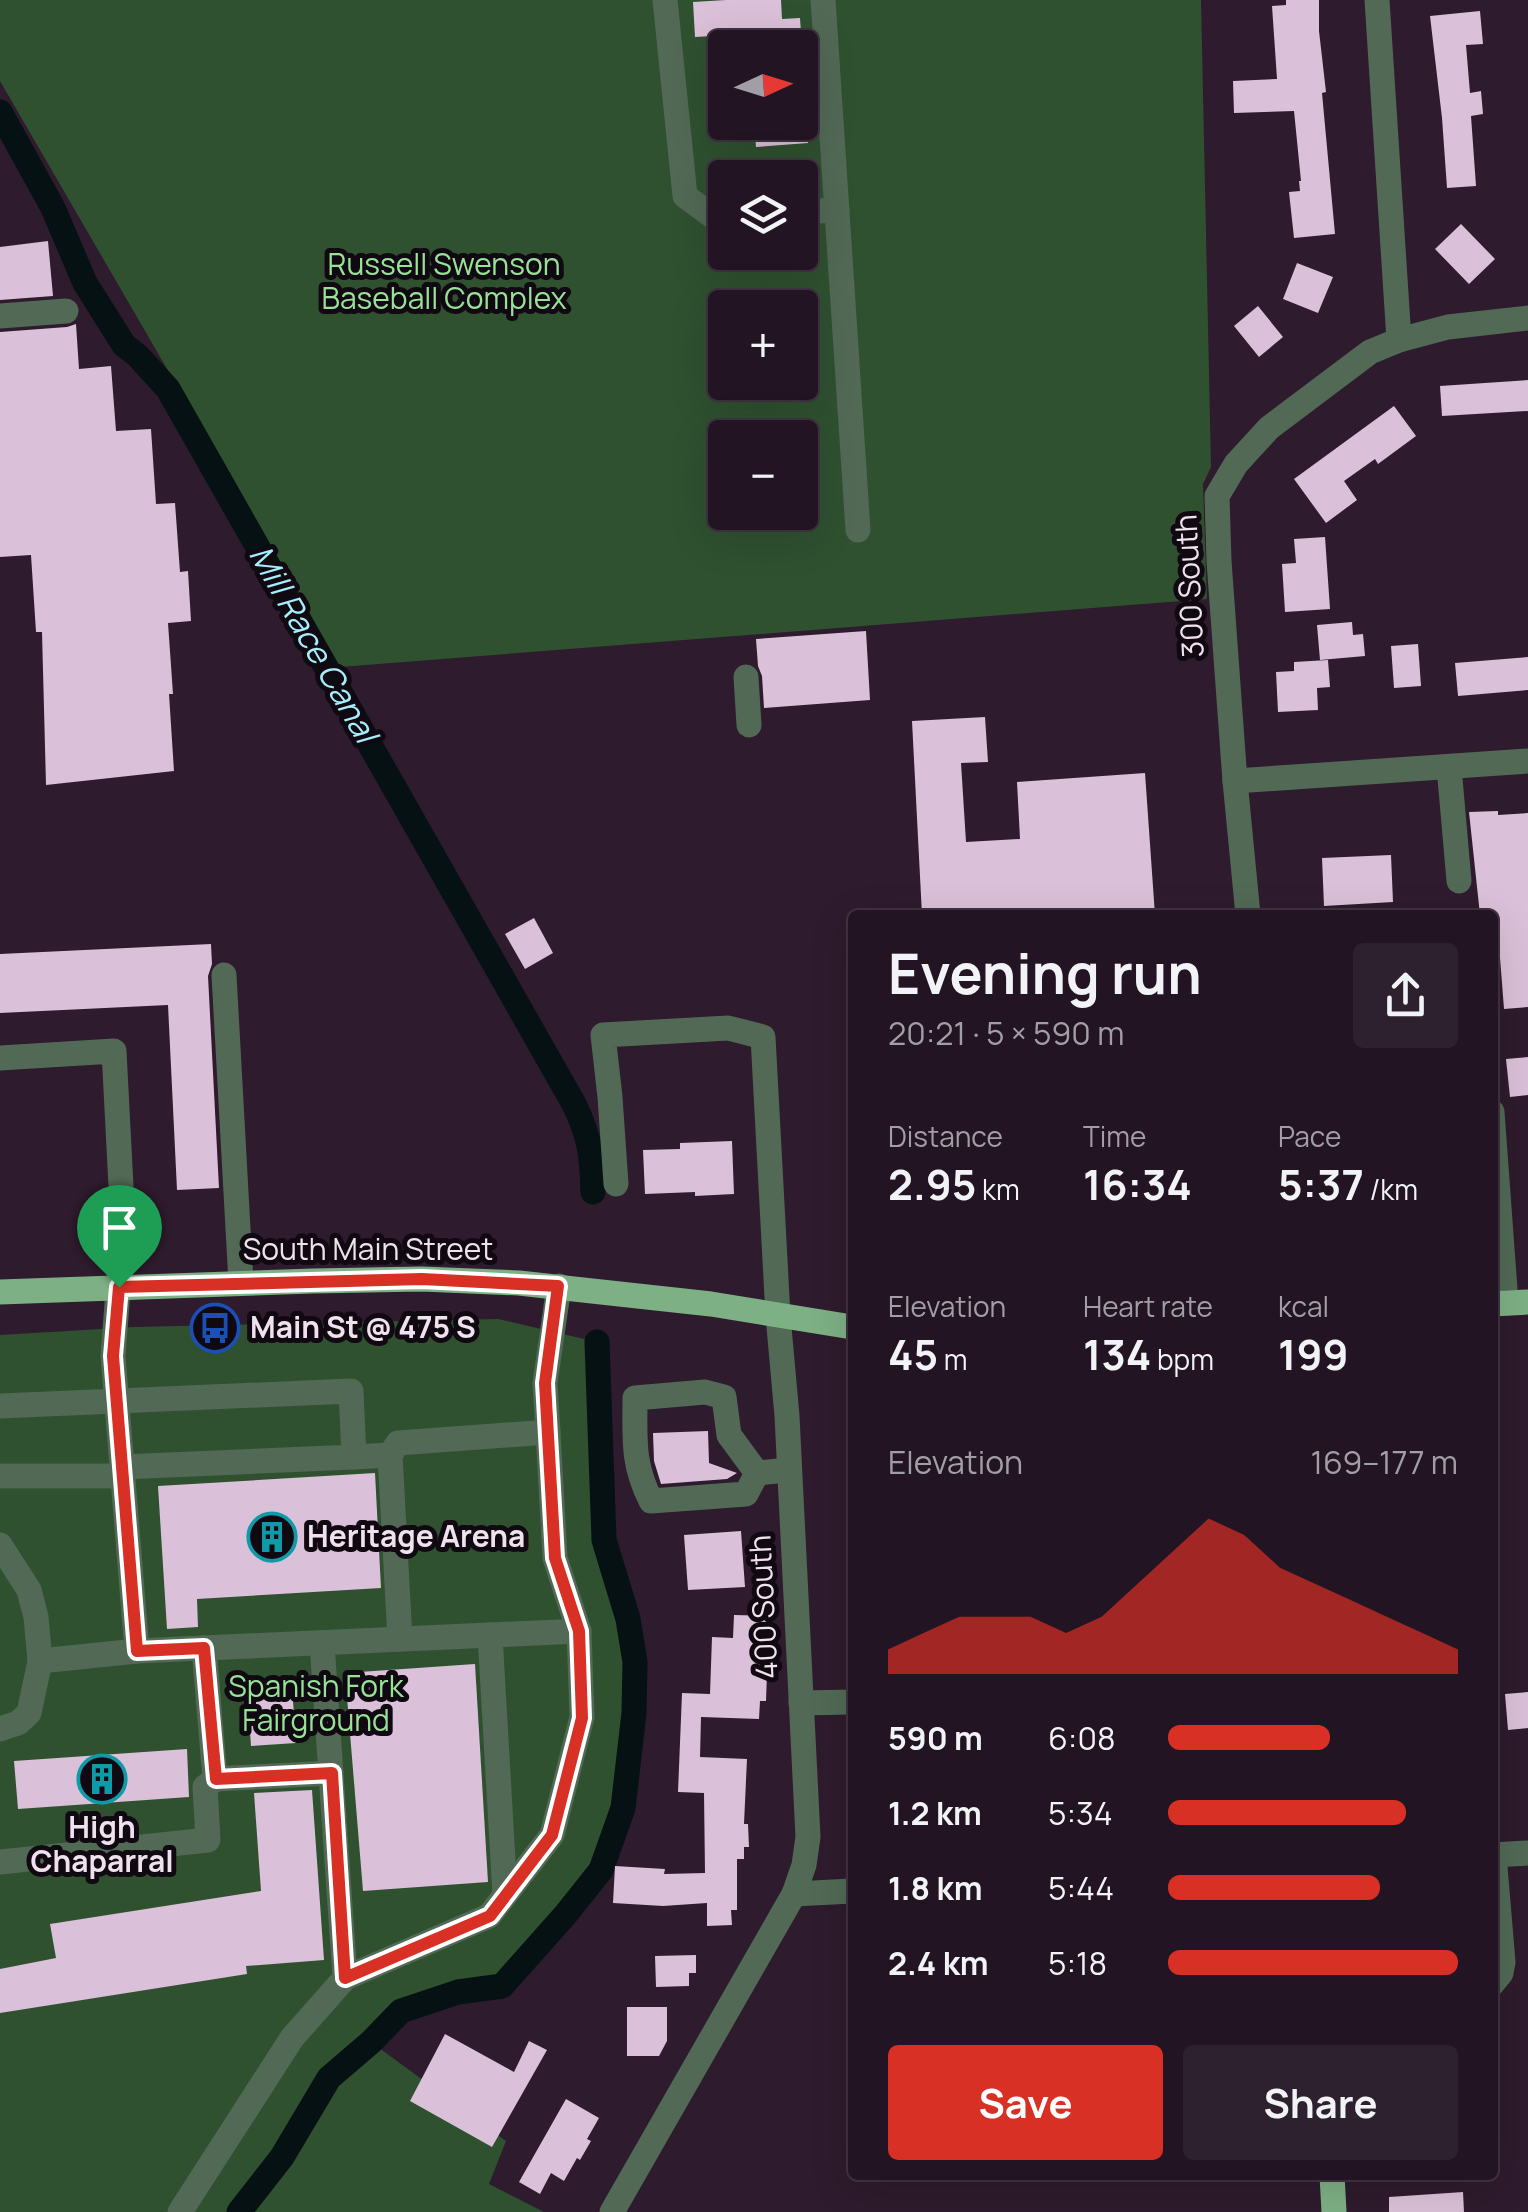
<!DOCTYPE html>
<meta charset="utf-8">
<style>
body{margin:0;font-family:Manrope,sans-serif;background:#2e212f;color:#f1f3f6;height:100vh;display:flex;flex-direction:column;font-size:38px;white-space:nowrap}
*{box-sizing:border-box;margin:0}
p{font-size:32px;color:#a29ea5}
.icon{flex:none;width:55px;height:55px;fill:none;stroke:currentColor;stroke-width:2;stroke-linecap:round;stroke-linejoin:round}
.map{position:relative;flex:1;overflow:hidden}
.panel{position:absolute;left:848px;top:910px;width:650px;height:1270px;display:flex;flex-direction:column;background:#221422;border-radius:10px;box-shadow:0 10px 40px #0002,0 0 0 2px #3f3340}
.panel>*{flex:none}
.needle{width:65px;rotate:86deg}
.fabs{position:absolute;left:708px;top:30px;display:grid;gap:20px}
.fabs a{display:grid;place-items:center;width:110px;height:110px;border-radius:10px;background:#221422;box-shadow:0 10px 40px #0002,0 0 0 2px #3f3340;font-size:50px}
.pin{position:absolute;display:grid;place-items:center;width:85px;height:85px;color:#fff;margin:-102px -42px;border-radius:50% 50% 50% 0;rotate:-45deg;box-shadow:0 0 10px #0007}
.pin .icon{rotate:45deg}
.round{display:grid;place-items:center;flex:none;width:105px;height:105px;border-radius:10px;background:#2e212f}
.overview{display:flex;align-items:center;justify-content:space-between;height:170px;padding:0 40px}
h1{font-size:55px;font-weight:700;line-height:75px}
.stats{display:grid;grid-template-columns:repeat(3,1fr);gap:15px;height:170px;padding:10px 40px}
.stats div{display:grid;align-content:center}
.stats b{font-size:42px;font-weight:700}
.stats small{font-size:28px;font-weight:400}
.stats p{font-size:28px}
.chart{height:280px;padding:20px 40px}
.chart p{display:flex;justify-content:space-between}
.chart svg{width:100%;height:180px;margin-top:10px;fill:#d93025;opacity:.7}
.cta{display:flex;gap:20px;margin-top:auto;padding:20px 40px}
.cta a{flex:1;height:115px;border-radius:10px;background:#d93025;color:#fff;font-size:40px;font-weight:700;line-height:115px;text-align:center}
.cta a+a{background:#2e212f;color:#f1f3f6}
ul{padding:0 40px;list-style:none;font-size:32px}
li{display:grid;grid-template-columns:160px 120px 1fr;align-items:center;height:75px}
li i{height:25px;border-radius:12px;background:#d93025}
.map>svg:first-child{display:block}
.green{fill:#2f5130;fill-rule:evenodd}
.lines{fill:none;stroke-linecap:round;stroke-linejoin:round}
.canal{stroke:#051113;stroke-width:25}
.building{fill:#dac0d8}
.minor{stroke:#516955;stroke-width:25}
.major{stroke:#7db085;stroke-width:25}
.route-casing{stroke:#fff;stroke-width:20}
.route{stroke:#d93025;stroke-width:12}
.labels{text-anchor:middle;stroke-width:10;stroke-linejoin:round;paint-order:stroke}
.park-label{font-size:30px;fill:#98e298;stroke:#110911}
.street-label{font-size:30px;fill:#efe2ee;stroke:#110911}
.poi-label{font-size:30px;font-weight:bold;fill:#efe2ee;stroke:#110911;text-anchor:start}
.water-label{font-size:32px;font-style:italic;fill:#a5effc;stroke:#110911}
</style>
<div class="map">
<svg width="1528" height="2212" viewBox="0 0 1528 2212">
<rect width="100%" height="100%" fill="#2e1b2d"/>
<g class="green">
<path d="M0 0H1201L1211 467 1203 484 1207 599 340 667 0 81ZM725 48H800V122H725ZM725 178H800V252H725ZM725 308H800V382H725ZM725 438H800V512H725Z"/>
<path d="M498 1319 597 1342 604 1540 628 1619 635 1662 634 1713 623 1808 601 1870 566 1914 502 1986 458 1992 401 2011 371 2042 506 2141 489 2184 544 2212H0V1335L134 1327Z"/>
</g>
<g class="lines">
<g class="canal">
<path d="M0 112 53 208 85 283 124 345 138 356 168 389 574 1104C590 1137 592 1155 593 1192"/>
<path d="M239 2212 282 2157 329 2078 371 2042 401 2011 458 1992 502 1986 566 1914 601 1870 623 1808 634 1713 635 1662 628 1619 604 1540 597 1342"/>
</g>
</g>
<g class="building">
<path d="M726 0H781L782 19 800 18 802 48H749L748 34 695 37 693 2Z"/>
<path d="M1286 0H1319V31L1326 92 1322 93 1335 234 1294 238 1289 192 1300 191 1299 181H1301L1294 111 1234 113 1233 81 1277 79 1272 6 1286 5Z"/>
<path d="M1480 11 1483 44 1466 45 1470 93 1481 91 1483 114 1471 116 1476 186 1447 188 1442 118 1430 16Z"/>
<path d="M754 122H807L808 143 756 147Z"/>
<path d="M1461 224 1495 259 1469 284 1435 249Z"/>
<path d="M48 241 53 296 0 300V247Z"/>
<path d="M1297 263 1333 277 1318 313 1283 299Z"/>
<path d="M1258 306 1283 337 1259 357 1234 326Z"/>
<path d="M76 324 79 369 111 366 116 431 151 429 156 504 175 503 180 572 188 571 191 621 168 623 173 694H169L174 771 46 785 42 632H36L31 555 0 557V332L67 327Z"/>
<path d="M1528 380V411L1442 416 1440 386Z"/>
<path d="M1394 406 1416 436 1378 464 1375 459 1344 481 1357 500 1326 523 1294 479Z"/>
<path d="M1325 537 1330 609 1285 612 1282 564 1296 563 1294 539Z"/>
<path d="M1352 622 1353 635 1363 634 1365 656 1320 660 1317 625Z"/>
<path d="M866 631 870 700 764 708 762 676 758 666 756 639Z"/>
<path d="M1418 644 1421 686 1394 688 1391 646Z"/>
<path d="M1528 657V690L1458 696 1455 663Z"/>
<path d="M1328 660 1330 687 1317 688 1318 710 1278 712 1276 672 1294 671V662Z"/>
<path d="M985 717 988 762 961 763 966 842 1020 839 1017 782 1145 773 1155 915H922L912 721Z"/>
<path d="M1498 811V815L1528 813V1007L1504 1009 1498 932H1492V915H1480L1469 812Z"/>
<path d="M1391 855 1393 902 1324 906 1322 858Z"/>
<path d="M534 918 553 953 525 969 505 934Z"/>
<path d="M211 944 212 964 208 976 219 1188 177 1190 168 1005 0 1013V954Z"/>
<path d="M1528 1057V1095L1510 1097 1506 1059Z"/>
<path d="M732 1141 734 1194 695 1196V1192L645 1194 643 1150 680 1149V1143Z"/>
<path d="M708 1431 709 1463 737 1473 727 1479 661 1484 654 1461 653 1433Z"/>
<path d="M375 1473 381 1588 197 1599 198 1627 167 1629 158 1486Z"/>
<path d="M741 1531 745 1587 688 1590 684 1535Z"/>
<path d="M734 1615 769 1616 766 1701H760L759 1719 701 1717 700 1757 747 1759 744 1824H748L749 1847H744V1859H737V1910H731L732 1925 707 1926V1903L663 1906 613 1903 615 1866 665 1869 664 1874 705 1873 704 1793 678 1792 682 1693 710 1694 712 1637 733 1638Z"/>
<path d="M475 1664 488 1882 363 1891 345 1673Z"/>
<path d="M292 1687 296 1743 251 1746 247 1690Z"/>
<path d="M1528 1692V1728L1508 1730 1505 1694Z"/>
<path d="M187 1749 189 1797 18 1809 14 1761Z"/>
<path d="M312 1790 324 1960 246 1966 247 1974 0 2013V1969L56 1958 50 1924 261 1891 254 1793Z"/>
<path d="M696 1955V1973H689V1986L656 1987 655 1956Z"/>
<path d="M627 2007H667V2041L659 2056H627Z"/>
<path d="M445 2034 514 2072 529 2041 547 2050 492 2147 410 2101Z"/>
<path d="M566 2099 599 2118 587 2139 591 2141 580 2160 577 2158 564 2181 551 2173 540 2194 519 2182Z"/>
<path d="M1463 2192 1464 2212H1389V2197Z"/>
</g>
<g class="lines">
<g class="minor">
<path d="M665 0 685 196 715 218 725 217"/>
<path d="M823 0 858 530"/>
<path d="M1377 0 1399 340"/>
<path d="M800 212 837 210"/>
<path d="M0 316 66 311"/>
<path d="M746 677 749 725"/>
<path d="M1449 767 1459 881"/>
<path d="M1235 781 1528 761"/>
<path d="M1248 915 1235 781 1219 561 1217 496 1236 464 1269 428 1370 352 1399 340 1448 327 1528 318"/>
<path d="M224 975 241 1283"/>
<path d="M0 1058 114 1051 123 1225 113 1356 137 1651"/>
<path d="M1492 1112 1506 1303"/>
<path d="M0 1406 351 1391 354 1457 122 1467"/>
<path d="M390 1455 398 1443 548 1432"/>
<path d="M354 1457 390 1455 400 1639"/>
<path d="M757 1473 746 1494 651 1501C632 1463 635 1440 635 1398L705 1392 724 1397 729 1435 757 1473 789 1470"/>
<path d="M0 1476H123"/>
<path d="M0 1545 29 1590 36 1617 40 1661 29 1713 18 1723 0 1729"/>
<path d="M490 1635 505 1895"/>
<path d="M322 1643 345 1978"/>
<path d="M204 1648 215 1779 331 1773"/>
<path d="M40 1661 137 1651 579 1631"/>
<path d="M801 1703 852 1702"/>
<path d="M1492 1855 1528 1853"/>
<path d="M0 1862 208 1840 205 1787 215 1779"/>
<path d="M794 1894 852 1891"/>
<path d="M1492 1984 1501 1973 1503 1962 1494 1855"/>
<path d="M180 2212 292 2038 345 1978 489 1916 552 1835 582 1717 579 1631 555 1558 548 1432 545 1383 559 1286"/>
<path d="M612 2212 794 1894 804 1865 808 1837 787 1416 778 1316 763 1037 728 1028 603 1035 610 1097 616 1184"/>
</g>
<g class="major">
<path d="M0 1292 313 1281 422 1279 519 1283 711 1304 852 1327"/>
<path d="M1492 1304 1528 1302"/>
<path d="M1332 2175 1334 2212"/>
</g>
</g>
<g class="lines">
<g class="route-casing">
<path id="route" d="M422 1279 558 1286 545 1383 555 1558 579 1631 582 1718 552 1835 490 1916 345 1978 332 1773 216 1779 204 1648 137 1651 113 1356 119 1287Z"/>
</g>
<use href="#route" class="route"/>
</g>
<defs>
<g id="bus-ring" transform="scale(2.5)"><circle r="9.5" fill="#110911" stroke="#1a4fb4" stroke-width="1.5"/><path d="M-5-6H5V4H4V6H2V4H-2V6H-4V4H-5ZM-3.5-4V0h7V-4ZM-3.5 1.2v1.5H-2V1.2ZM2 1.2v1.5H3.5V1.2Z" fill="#1a4fb4"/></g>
<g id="building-ring" transform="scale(2.5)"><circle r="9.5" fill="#110911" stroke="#0f9aa8" stroke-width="1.5"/><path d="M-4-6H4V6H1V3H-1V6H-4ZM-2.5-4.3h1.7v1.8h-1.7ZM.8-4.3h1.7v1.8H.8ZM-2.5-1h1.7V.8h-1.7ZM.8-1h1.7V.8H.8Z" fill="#0f9aa8"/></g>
</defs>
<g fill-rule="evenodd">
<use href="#bus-ring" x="215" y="1328"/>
<use href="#building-ring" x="272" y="1537"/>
<use href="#building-ring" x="102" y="1779"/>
</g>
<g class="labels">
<g class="park-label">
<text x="444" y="275">Russell Swenson<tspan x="444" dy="34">Baseball Complex</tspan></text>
<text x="316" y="1697">Spanish Fork<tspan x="316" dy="34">Fairground</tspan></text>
</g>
<g class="street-label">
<text transform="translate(1190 586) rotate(-93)" y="10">300 South</text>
<text x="368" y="1260">South Main Street</text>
<text transform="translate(764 1607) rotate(-93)" y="10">400 South</text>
</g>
<g class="poi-label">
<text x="250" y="1338">Main St @ 475 S</text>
<text x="307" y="1547">Heritage Arena</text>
<text x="102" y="1838" text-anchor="middle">High<tspan x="102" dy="34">Chaparral</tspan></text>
</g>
<g class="water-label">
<text transform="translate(313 644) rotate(60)" y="11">Mill Race Canal</text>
</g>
</g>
</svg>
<div class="fabs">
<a><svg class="needle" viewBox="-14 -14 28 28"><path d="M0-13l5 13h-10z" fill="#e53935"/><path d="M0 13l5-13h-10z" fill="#a29ea5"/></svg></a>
<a><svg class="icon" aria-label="layers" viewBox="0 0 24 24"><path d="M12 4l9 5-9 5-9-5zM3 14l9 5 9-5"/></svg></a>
<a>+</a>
<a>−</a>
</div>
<div class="pin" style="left:119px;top:1287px;background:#1e9e55"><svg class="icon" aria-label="arrive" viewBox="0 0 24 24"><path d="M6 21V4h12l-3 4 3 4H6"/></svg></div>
<section class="panel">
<div class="overview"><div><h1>Evening run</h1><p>20:21 · 5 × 590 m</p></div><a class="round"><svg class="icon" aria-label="share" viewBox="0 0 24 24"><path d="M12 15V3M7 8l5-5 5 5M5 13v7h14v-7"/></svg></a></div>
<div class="stats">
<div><p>Distance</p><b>2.95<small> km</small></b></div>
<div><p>Time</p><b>16:34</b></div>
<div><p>Pace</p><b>5:37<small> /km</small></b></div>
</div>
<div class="stats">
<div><p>Elevation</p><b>45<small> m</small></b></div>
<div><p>Heart rate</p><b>134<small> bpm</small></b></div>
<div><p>kcal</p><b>199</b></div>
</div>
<div class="chart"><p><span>Elevation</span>169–177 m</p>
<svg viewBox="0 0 160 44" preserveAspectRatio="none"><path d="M0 44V38L10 34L20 30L30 30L40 30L50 34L60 30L70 22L80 14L90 6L100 10L110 18L120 22L130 26L140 30L150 34L160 38V44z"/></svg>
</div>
<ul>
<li><b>590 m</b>6:08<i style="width:56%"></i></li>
<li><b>1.2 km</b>5:34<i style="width:82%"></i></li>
<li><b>1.8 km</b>5:44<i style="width:73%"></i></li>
<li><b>2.4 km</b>5:18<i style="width:100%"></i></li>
</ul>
<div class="cta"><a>Save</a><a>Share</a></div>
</section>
</div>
